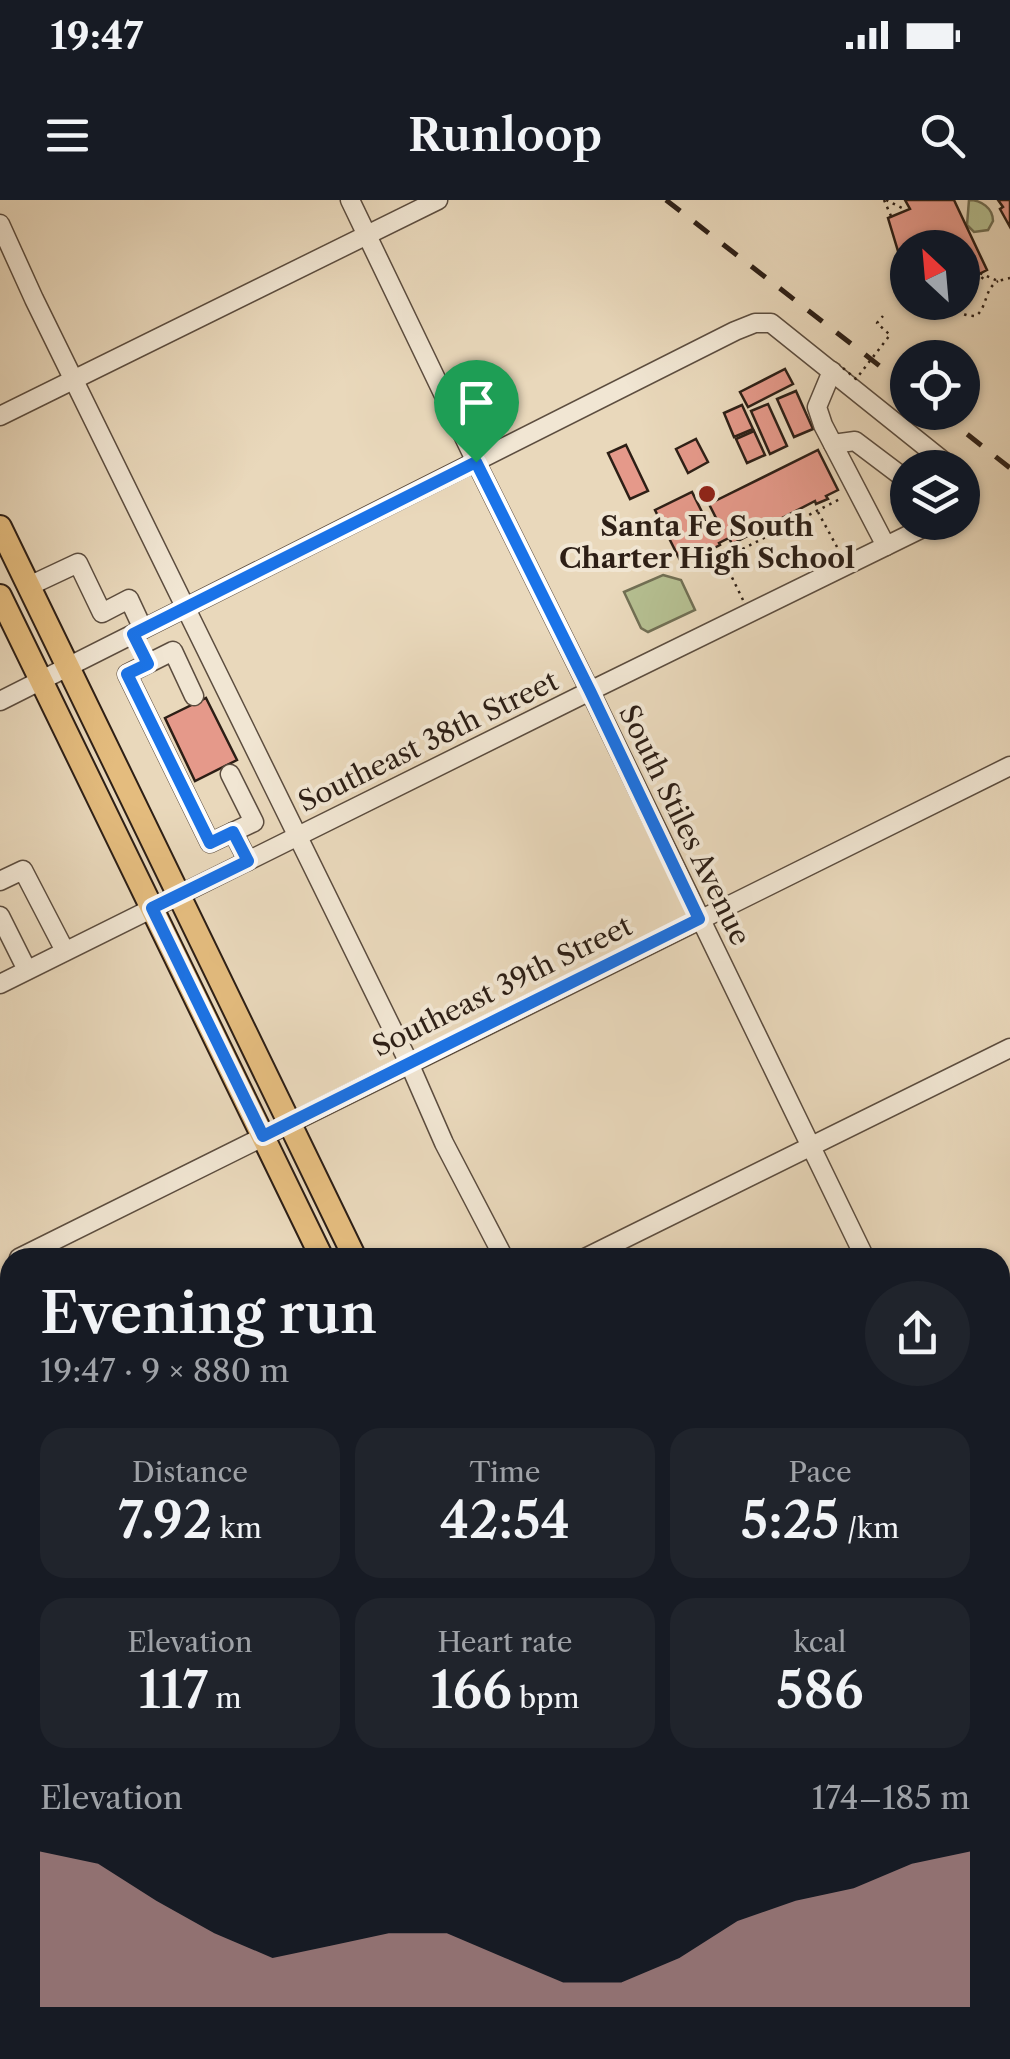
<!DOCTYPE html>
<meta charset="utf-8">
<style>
body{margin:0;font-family:"Libre Caslon Text",serif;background:#20242c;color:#f1f3f6;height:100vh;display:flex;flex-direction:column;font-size:38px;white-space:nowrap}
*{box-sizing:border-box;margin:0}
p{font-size:32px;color:#9ea1a6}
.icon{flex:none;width:55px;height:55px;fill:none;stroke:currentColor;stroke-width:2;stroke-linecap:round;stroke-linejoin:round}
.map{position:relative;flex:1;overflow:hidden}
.sheet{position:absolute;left:0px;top:1048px;width:1010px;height:812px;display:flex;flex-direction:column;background:#171b24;border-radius:30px 30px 0 0;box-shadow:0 2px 8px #0004}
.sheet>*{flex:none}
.needle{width:65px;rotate:334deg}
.controls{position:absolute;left:890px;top:30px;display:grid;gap:20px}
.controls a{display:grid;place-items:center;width:90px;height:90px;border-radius:50%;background:#171b24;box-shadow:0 2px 8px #0004;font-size:50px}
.pin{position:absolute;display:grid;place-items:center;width:85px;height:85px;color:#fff;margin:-102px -42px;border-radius:50% 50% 50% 0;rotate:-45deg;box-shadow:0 0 10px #0007}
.pin .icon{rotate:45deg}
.round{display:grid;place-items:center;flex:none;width:105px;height:105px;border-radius:52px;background:#20242c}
.head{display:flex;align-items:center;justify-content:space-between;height:170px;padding:0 40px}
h1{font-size:55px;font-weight:600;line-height:75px}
.stats{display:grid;grid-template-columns:repeat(3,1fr);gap:15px;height:170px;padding:10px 40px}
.stats div{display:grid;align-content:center;border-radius:25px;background:#20242c;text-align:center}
.stats b{font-size:50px;font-weight:600}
.stats small{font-size:28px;font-weight:400}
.stats p{font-size:28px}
.chart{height:280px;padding:20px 40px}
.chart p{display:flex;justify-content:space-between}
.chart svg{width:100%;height:180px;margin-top:10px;fill:#c59692;opacity:.7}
.status{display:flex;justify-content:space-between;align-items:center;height:70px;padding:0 50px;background:#171b24;direction:ltr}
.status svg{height:28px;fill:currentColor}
header{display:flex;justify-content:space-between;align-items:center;height:130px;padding:0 40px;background:#171b24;font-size:45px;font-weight:600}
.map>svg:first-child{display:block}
.green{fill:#b5bf91;stroke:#716f54;stroke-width:2.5}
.building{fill:#e5998a;stroke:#2d1f16;stroke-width:2.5}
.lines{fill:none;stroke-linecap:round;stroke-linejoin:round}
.minor-casing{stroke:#5c4d3f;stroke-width:21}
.major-casing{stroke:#2d1f16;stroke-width:26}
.path{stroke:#2d1f16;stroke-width:2.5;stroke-dasharray:2.5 5;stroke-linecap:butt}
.minor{stroke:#f1e6d3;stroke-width:18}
.major{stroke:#e4bc7e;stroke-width:22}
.rail{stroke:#2d1f16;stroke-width:5;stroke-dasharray:18 18;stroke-linecap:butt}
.path-bridge{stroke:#2d1f16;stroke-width:2.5;stroke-dasharray:2.5 5;stroke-linecap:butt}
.route-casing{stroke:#fff;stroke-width:20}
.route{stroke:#1a73e8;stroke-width:12}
.poi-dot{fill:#8f2418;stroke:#f1e6d3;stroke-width:4}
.labels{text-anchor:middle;stroke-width:8;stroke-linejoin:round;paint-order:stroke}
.poi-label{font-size:28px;font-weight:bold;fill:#2d1f16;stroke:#f1e6d3}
.street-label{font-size:28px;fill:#2d1f16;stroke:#f1e6d3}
</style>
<div class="status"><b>19:47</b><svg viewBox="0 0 49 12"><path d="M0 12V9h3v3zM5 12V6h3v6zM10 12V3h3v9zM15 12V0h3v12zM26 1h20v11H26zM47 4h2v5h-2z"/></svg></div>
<header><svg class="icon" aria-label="menu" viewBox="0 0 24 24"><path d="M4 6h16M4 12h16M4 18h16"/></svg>Runloop<svg class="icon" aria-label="search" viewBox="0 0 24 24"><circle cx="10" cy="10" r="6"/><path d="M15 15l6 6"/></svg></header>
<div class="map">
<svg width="1010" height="1859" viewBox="0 0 1010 1859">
<rect width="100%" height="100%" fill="#e9d8bb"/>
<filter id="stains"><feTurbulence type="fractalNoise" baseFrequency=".002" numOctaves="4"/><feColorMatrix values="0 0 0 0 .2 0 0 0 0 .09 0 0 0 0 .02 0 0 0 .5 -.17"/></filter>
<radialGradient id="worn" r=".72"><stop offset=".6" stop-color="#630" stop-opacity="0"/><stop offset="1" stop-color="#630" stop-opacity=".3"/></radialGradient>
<g class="green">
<path d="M969 0C981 0 993 8 993 21L988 30 974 32 967 25Z"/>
<path d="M663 375 681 380 695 410 648 432 641 428 624 392Z"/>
<path d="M10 1643V1766L0 1771V1648Z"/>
<path d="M0 1777 10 1797V1850H36L41 1859H0Z"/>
</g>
<g class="building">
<path d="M905 0H954L987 70 975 76 972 72 962 76V48H908V72L906 70 904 71 888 18 910 9Z"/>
<path d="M998 0H1010V27L1000 9 1003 7Z"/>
<path d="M785 169 793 184 748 207 740 192Z"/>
<path d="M796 191 813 229 794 237 777 199Z"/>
<path d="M768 204 787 246 770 254 751 211Z"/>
<path d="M742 205 753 229 734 237 724 213Z"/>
<path d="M754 231 765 255 747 263 736 239Z"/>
<path d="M696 239 708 262 688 273 676 249Z"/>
<path d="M626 245 648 291 630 299 608 253Z"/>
<path d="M818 250 838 290 826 296 828 299 816 304 815 301 732 344 729 338 719 343 720 345 682 364 655 310 692 292 707 322 716 318 709 304Z"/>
<path d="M206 498 237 560 195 581 165 518Z"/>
<path d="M860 1850H918L899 1859H864Z"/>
</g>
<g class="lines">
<g class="minor-casing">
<g id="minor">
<path d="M350 0 476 262 590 491 865 1058"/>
<path d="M0 24 34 99 409 863 444 943 504 1058"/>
<path d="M832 171 817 207 823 225 886 346"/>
<path d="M0 216 438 0"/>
<path d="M833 244 855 241 908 281"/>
<path d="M962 288V301"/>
<path d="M29 386 78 363 102 413 129 399 143 429"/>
<path d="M194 496 173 451 127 474 210 643 233 632 248 661"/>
<path d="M0 501 735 131 755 123H771L952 268"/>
<path d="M230 574 254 622 233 632"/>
<path d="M0 681 23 670 65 751"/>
<path d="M0 716 27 770"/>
<path d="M0 784 590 491 935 322"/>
<path d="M19 1058 1010 566"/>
<path d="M585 1058 1010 848"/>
<path d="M1000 1135 1010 1131"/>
<path d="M1000 1335 1010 1356"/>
<path d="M0 1349 10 1344"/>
<path d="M1000 1415 1010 1410"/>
<path d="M0 1472 10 1491"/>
<path d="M0 1632 10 1627"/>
<path d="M1000 1650 1010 1645"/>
<path d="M182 1850 187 1859"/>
<path d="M467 1850 471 1859"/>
<path d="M105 1859 122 1850"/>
<path d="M495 1859 514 1850"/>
<path d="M577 1859 595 1850"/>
<path d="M641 1859C649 1855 656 1854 664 1859"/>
<path d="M789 1859 806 1851"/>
<path d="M931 1859 947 1850"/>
</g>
</g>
<g class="major-casing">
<g id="major">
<path d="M0 327 355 1058"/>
<path d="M0 396 322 1058"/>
<path d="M707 1850 711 1859"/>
<path d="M741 1850 745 1859"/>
</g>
</g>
<g class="path">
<path d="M884 0 891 16"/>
<path d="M886 0 906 10"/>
<path d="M980 73 998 81 1010 78"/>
<path d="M962 89 978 83 984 76"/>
<path d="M957 102C958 114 965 116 976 116 988 106 984 89 998 81"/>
<path d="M818 312 837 347"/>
<path d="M743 400 723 359 840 299"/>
</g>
<use href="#minor" class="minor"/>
<use href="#major" class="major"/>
<g class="rail">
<path d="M666 0 908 188"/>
<path d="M939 212 1010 268"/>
</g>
<path class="path-bridge" d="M843 168 856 179 890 135 877 123 883 116"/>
</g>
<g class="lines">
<g class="route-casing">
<path id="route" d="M476 262 590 491 699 719 263 936 152 708 248 661 233 632 210 643 127 474 148 464 133 434Z"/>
</g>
<use href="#route" class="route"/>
</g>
<circle class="poi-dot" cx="707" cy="294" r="10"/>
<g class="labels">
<g class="poi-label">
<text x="707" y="336">Santa Fe South<tspan x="707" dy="32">Charter High School</tspan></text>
</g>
<g class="street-label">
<text transform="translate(428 541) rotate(-26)" y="10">Southeast 38th Street</text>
<text transform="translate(685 625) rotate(64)" y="10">South Stiles Avenue</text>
<text transform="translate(502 786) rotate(-26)" y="10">Southeast 39th Street</text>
</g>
</g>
<rect width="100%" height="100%" filter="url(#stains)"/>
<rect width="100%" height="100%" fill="url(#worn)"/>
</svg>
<div class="controls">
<a><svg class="needle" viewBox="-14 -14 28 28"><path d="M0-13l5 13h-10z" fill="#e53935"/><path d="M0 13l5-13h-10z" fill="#9ea1a6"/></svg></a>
<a><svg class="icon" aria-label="locate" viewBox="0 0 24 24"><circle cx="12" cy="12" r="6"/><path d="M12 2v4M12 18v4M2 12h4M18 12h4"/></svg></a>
<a><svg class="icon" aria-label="layers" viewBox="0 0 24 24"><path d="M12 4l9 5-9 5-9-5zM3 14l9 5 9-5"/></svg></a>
</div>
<div class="pin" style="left:476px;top:262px;background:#1e9e55"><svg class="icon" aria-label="arrive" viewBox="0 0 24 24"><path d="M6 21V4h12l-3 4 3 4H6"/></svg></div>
<section class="sheet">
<div class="head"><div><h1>Evening run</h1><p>19:47 · 9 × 880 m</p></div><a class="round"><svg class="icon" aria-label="share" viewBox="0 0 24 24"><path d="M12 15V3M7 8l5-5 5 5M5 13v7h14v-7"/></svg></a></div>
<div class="stats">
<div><p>Distance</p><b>7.92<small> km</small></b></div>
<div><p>Time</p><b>42:54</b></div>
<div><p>Pace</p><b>5:25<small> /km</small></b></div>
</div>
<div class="stats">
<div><p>Elevation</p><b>117<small> m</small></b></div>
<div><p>Heart rate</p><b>166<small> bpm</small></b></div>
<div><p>kcal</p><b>586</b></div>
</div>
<div class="chart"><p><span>Elevation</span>174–185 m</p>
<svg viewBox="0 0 160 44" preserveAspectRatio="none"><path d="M0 44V6L10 9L20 18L30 26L40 32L50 29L60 26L70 26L80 32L90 38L100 38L110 32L120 23L130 18L140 15L150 9L160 6V44z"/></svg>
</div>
</section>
</div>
